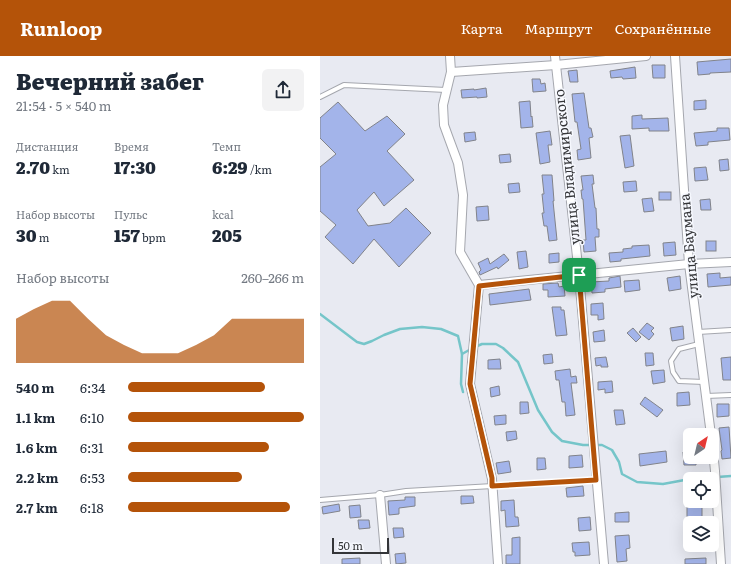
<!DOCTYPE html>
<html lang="ru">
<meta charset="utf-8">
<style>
body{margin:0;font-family:Literata,serif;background:#f2f2f3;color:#1f2937;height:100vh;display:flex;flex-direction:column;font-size:15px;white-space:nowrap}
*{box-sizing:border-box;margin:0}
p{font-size:13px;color:#747a83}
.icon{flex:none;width:22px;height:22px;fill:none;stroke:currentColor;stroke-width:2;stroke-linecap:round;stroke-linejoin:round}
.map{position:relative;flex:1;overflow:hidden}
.drawer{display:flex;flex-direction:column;background:#fff;width:320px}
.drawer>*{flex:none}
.needle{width:26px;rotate:35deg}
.controls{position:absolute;left:363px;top:372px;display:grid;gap:8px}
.controls a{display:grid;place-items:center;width:36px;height:36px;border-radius:6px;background:#fff;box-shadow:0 4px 16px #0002;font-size:20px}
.scale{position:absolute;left:12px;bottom:10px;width:57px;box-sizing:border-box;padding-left:4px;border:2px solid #343538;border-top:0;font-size:11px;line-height:14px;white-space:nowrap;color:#343538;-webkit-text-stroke:3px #f6f8fe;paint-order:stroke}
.pin{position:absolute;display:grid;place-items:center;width:34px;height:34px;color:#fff;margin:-17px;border-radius:8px;box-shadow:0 2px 6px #0006}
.round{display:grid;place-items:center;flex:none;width:42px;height:42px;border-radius:6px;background:#f2f2f3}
.head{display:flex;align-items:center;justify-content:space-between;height:68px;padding:0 16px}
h1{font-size:22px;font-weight:800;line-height:30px}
.figures{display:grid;grid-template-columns:repeat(3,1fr);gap:6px;height:68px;padding:4px 16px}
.figures div{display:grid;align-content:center}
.figures b{font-size:17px;font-weight:800}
.figures small{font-size:11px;font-weight:400}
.figures p{font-size:11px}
.chart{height:112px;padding:8px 16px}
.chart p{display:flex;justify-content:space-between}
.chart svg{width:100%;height:72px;margin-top:4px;fill:#b45309;opacity:.7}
ul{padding:0 16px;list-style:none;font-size:13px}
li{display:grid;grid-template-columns:64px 48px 1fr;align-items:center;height:30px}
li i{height:10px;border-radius:5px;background:#b45309}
header{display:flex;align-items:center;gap:24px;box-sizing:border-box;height:56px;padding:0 20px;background:#b45309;color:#fff}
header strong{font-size:19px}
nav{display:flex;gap:22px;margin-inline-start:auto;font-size:14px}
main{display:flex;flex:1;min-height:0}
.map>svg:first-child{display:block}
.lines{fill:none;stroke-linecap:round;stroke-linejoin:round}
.stream{stroke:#75c5c9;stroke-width:2.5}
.building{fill:#a3b4ea;stroke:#81838a}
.lane-casing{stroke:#a5a7ae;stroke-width:6}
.street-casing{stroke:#a5a7ae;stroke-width:10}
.lane{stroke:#fff;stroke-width:4}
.street{stroke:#fff;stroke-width:8}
.route-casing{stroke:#fff;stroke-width:8}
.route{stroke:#b45309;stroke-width:5}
.labels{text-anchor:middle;stroke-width:3;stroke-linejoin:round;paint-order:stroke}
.street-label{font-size:14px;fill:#343538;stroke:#f6f8fe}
</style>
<header>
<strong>Runloop</strong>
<nav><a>Карта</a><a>Маршрут</a><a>Сохранённые</a></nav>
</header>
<main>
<section class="drawer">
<div class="head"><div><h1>Вечерний забег</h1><p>21:54 · 5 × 540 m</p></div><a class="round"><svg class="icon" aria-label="share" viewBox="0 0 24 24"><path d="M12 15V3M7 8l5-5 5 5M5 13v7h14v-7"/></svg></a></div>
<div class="figures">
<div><p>Дистанция</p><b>2.70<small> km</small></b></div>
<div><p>Время</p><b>17:30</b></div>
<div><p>Темп</p><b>6:29<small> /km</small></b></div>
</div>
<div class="figures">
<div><p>Набор высоты</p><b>30<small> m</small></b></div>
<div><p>Пульс</p><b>157<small> bpm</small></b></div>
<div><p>kcal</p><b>205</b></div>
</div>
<div class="chart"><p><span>Набор высоты</span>260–266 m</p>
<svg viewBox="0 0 160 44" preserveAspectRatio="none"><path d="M0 44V17L10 11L20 6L30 6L40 17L50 27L60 33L70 38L80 38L90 38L100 33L110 27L120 17L130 17L140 17L150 17L160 17V44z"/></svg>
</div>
<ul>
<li><b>540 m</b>6:34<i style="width:78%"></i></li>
<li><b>1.1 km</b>6:10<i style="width:100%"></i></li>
<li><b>1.6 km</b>6:31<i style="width:80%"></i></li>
<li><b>2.2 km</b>6:53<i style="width:65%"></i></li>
<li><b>2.7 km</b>6:18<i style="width:92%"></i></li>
</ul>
</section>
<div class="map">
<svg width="411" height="508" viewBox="0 0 411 508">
<rect width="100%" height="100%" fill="#e8eaf2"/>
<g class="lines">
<g class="stream">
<path d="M0 258 37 286 44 288 52 285 64 279 80 273 102 271 121 273 138 280 142 298 141 328 143 336"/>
<path d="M155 291 162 288H176L183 292 198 306 218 354 232 376 242 385 263 389H282L292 394 299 406 302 418 317 426 343 428 370 423"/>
<path d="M142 298 151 293"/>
<path d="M370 423 411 420"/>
</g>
</g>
<g class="building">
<path d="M411 3V16L390 17V18L378 19 377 6Z"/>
<path d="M332 9H345V22H333Z"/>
<path d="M315 11 316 22 303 23 302 21 291 22 290 15Z"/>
<path d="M257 14 258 26H250L248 15Z"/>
<path d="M212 23H220L221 28 225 27 226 35 213 36Z"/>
<path d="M166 32 167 41 157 42V41L142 42 141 34 154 33V34Z"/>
<path d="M264 37 269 72H271L273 81 269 82 271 102 258 104 257 94 261 93 257 66H255L252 38Z"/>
<path d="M386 44V53L374 54V45Z"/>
<path d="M210 45 211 61 212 60 213 71 201 72 199 46Z"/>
<path d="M18 46 45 75 67 60 85 78 67 95 94 124 64 150 54 136 37 154 48 170 70 167 86 152 111 177 79 211 54 183 33 208 5 181 16 169 0 155V111L16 98 0 82V62Z"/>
<path d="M322 59V63L348 62 349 75H329V72L312 73V60Z"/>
<path d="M397 72H409L410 84 388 86V89L376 90 374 77 397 75Z"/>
<path d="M230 75 232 89H228L230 106 220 108 216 77Z"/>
<path d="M155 76 156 84 145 86 144 77Z"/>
<path d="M310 79 314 110 305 112 300 80Z"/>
<path d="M190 98 191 106 180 107 179 99Z"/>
<path d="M408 103 409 114 400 115 399 104Z"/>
<path d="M386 111 388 124 375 125 374 112Z"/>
<path d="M222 119H232L234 145H233L237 184 229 185 227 170H224L222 157H224L222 138H224Z"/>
<path d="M273 119 274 128H272L275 152H276L277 173H279V181H275L276 195 264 196 263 184H266L263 143H262L261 134H263L261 120Z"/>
<path d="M316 125 317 135 304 136 303 126Z"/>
<path d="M199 127 200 136 189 137 188 128Z"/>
<rect x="339" y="136" width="12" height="8"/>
<path d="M332 142 334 155 324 156 322 143Z"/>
<path d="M390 143 391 154H381L380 144Z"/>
<path d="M168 150 169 164 157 165 156 151Z"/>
<rect x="386" y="185" width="10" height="10"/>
<path d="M355 186 356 199 344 200 343 187Z"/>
<path d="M329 189 330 200 301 203V205L290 206 289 197 303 196V193L312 192V190Z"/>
<path d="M206 195 208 211 199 213 197 196Z"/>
<path d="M239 197V206L229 207V198Z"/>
<path d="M184 198 189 204 178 213 177 211 160 219 159 216 161 214 158 207 168 202 170 208Z"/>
<path d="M400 217V222L411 221V229L388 231 387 218Z"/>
<path d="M300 220 301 231 285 233V236L272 237 271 226 289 225V222Z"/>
<path d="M360 220 361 233 349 235 347 222Z"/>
<path d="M319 224 320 234 305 236 304 225Z"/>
<path d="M238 227 239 231 244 230 245 240 228 241V234H223V228Z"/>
<path d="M209 233 211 244 170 249 169 238Z"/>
<path d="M283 247 284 263 278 264V259H271V248Z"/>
<path d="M232 251H241V254H244L247 279 236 280Z"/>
<path d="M327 267 334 272 331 275 334 278 329 284 319 276Z"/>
<path d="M363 270 364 283 352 285 350 272Z"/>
<path d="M313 272 321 281 316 286 307 277Z"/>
<path d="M284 274 285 285 274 286 273 276Z"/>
<path d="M325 297H333L334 309 326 310Z"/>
<path d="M232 298 233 307 224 308 223 299Z"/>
<path d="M286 301 288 311H281V309L276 310 275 302Z"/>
<path d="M411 301V324H403L401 302Z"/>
<path d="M180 303 181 313H168V304Z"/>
<path d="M250 313 251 321 256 320 257 327H251L255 359 246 360 245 346H242L239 324H236L235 315Z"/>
<path d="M344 314 345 326 333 328 331 315Z"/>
<path d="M292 325 293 336 285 337V333L278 334V326Z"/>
<path d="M179 330 180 339 171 341 170 332Z"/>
<path d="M369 336 370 349 357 350V337Z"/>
<path d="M325 341 343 354 337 361 320 348Z"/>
<path d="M200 346H208L209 357 200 358Z"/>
<path d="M397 348H409V360L397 361Z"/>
<path d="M294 354H303L305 368 296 369Z"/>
<path d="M186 359V368L175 369 174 360Z"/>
<path d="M409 371 411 402 402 403 401 395 402 394 399 372Z"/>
<path d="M196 375 197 383 187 385 186 376Z"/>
<path d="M346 395 347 406 320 410 319 398Z"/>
<path d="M363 396H370V401H376V409H364Z"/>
<path d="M262 399 263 411 249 412V400Z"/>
<path d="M217 402H225L226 413 217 414Z"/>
<path d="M189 405 191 416 178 418 176 407Z"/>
<path d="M263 430 264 440 247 441 246 432Z"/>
<path d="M141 440H153L154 447 141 448Z"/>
<path d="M85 441H95V450L79 452V458L69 459 68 445 85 444Z"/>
<path d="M194 444 195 461H198L199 470 186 471 185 454 181 455V445Z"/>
<path d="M374 446H382V461H367V451H374Z"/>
<path d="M19 448 20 455 3 458 2 451Z"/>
<path d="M40 449 41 461 30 462 29 450Z"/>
<path d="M309 456V466H295V457Z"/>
<path d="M270 461 271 474 259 475 258 462Z"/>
<path d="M38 464H49L50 472 39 473Z"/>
<path d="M73 472H83L84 481 74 482Z"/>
<path d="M309 479 310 492 306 493 307 505 297 506 295 480Z"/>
<path d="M200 481V508H186V499H192V482Z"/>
<path d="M269 486 270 499 255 500V496H253L252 487Z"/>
<path d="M85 497 86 507 76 508 75 498Z"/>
<path d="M40 502V508H22V503Z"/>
<path d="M386 502V508H365V503Z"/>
</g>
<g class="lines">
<g class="lane-casing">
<g id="lane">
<path d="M0 41 24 29 126 34"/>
<path d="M378 276 411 274"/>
<path d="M379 288 359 293 351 305 353 316 359 325 384 326"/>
<path d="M386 340 411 339"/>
<path d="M0 444 60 439 86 435 276 424"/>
</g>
</g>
<g class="street-casing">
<g id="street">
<path d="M130 0 131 16 123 49 124 69 128 80 138 107 143 139 140 196 159 229 150 328 172 423 178 508"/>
<path d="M235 0 259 219 284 508"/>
<path d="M355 0 369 208 391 379"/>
<path d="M131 16 236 9 326 0"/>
<path d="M159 229 369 208 411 206"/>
<path d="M392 384 395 415 401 508"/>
<path d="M60 439 66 508"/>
</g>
</g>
<use href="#lane" class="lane"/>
<use href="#street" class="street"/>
</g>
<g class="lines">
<g class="route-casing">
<path id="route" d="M259 219 276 424 172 430V422L150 328 159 230Z"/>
</g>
<use href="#route" class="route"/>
</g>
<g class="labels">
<g class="street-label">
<text transform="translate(247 111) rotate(-96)" y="5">улица Владимирского</text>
<text transform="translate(369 190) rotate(-95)" y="5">улица Баумана</text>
</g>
</g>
</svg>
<div class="controls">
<a><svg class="needle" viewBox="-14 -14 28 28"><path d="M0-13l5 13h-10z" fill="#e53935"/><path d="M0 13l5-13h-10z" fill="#747a83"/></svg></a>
<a><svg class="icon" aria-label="locate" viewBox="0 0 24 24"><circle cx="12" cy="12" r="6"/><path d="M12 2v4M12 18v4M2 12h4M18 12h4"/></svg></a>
<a><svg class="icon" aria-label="layers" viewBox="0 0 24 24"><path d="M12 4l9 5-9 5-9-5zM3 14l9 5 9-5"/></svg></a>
</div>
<div class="scale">50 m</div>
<div class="pin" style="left:259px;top:219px;background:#1e9e55"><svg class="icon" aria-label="arrive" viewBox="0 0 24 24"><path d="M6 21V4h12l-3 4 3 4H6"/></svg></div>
</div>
</main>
